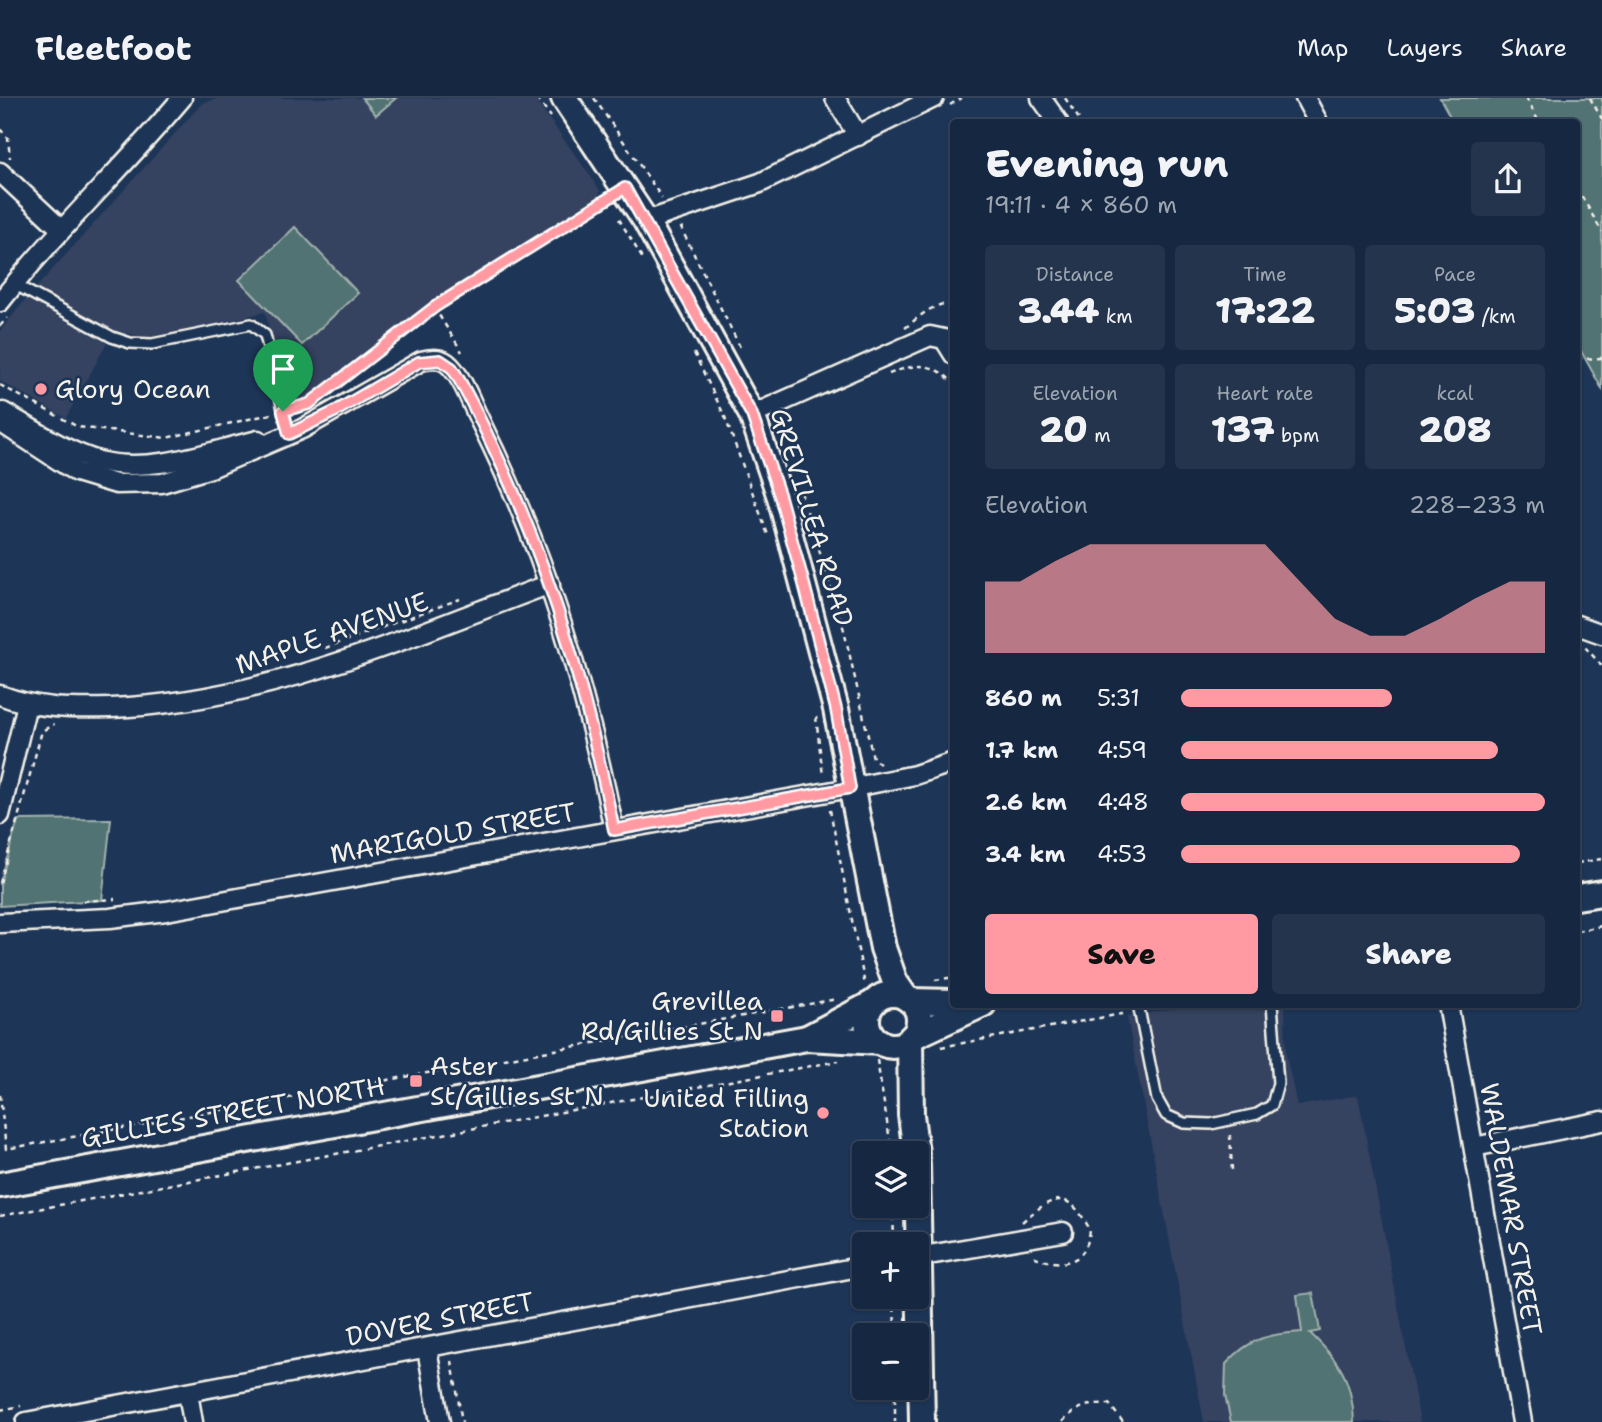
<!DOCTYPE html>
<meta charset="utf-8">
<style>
body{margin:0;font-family:"Shantell Sans",sans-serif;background:#23344c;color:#f1f3f6;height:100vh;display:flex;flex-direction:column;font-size:26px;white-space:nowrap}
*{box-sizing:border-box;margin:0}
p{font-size:23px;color:#9ea6b1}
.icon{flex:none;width:38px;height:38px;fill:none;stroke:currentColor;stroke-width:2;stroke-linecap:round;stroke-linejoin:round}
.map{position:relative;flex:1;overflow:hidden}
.details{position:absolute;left:950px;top:21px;width:630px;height:889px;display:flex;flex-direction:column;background:#162841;border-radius:7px;box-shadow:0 2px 5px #0004,0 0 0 2px #35445a}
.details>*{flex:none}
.controls{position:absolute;left:852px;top:1043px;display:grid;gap:14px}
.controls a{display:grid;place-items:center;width:77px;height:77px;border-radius:7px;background:#162841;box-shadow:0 2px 5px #0004,0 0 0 2px #35445a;font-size:35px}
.pin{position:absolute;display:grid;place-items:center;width:60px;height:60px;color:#fff;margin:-72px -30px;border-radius:50% 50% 50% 0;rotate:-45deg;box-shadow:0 0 7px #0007}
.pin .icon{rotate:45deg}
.round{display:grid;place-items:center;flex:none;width:74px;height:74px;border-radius:7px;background:#23344c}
.overview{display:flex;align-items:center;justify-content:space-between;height:119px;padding:0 35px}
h1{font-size:38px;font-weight:800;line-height:52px}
.figures{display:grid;grid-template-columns:repeat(3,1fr);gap:10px;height:119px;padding:7px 35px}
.figures div{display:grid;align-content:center;border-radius:7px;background:#23344c;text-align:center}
.figures b{font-size:35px;font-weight:800}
.figures small{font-size:19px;font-weight:400}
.figures p{font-size:19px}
.chart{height:196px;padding:14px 35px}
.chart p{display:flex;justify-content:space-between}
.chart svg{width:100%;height:126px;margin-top:7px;fill:#ff9aa2;opacity:.7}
.primary-button{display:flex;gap:14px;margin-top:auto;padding:14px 35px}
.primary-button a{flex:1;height:80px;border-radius:7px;background:#ff9aa2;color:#111;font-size:28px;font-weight:800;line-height:80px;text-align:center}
.primary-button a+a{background:#23344c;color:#f1f3f6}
ul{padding:0 35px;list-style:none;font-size:23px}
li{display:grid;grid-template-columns:112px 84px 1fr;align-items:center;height:52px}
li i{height:18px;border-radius:9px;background:#ff9aa2}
header{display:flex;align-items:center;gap:42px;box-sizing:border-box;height:98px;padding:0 35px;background:#162841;border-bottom:2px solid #35445a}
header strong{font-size:33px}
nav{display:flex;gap:38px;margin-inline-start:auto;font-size:24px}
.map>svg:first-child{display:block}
.built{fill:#344360}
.green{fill:#517373;stroke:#a2b2ae;stroke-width:2}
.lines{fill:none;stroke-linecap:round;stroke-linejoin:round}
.lane-casing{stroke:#f4f1e8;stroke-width:14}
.street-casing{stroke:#f4f1e8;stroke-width:23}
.secondary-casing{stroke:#f4f1e8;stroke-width:30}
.path{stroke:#f4f1e8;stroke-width:2.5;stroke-dasharray:5 5;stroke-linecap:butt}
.lane{stroke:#1d3557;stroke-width:9}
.street{stroke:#1d3557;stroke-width:18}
.secondary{stroke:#1d3557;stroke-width:24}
.route-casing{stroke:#fff;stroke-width:14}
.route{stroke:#ff9aa2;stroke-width:9}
.poi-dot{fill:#ff9aa2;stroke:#1d3557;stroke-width:2.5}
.labels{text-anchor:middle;stroke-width:5;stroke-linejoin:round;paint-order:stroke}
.poi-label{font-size:26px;fill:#f4f1e8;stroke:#1d3557;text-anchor:start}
.street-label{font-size:26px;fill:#f4f1e8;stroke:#1d3557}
</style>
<header>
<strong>Fleetfoot</strong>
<nav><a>Map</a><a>Layers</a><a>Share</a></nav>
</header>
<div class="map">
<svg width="1602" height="1324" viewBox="0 0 1602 1324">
<rect width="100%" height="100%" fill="#1d3557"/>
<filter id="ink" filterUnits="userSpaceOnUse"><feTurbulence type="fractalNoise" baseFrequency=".0143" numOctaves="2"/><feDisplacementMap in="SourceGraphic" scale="14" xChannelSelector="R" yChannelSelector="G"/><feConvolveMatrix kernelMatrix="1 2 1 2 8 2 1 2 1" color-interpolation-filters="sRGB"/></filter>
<g filter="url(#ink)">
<g class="built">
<path d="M220 0H534L589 76 600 93 597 104 422 216 303 306 290 310 265 214 153 241 115 233 35 191 195 13 205 4Z"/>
<path d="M26 201 107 245 66 320 0 283V233Z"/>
<path d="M1193 907H1285L1286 956 1297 1008 1358 997 1420 1324H1204L1127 919Z"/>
</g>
<g class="green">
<path d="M362 0H396L376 17Z"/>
<path d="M1440 0H1602V291L1577 246V24H1453Z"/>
<path d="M295 129 358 195 302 247 239 182Z"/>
<path d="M111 721 102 802 0 808V785L18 722Z"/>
<path d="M1313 1195 1320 1233 1310 1235C1340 1264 1352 1281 1354 1324H1231L1225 1297 1226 1266C1250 1240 1267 1236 1302 1234L1297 1197Z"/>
</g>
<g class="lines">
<g class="lane-casing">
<g id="lane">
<path d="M14 186 112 239 130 245 152 246 251 226 265 237 289 336"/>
<path d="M1138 906 1157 1001 1166 1017 1184 1025 1211 1026 1257 1016 1272 1007 1278 985 1272 906"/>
</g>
</g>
<g class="street-casing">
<g id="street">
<path d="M835 0 858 38"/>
<path d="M1041 0 1058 24"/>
<path d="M1305 0 1318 24"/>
<path d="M0 74 60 130"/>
<path d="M646 123 760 85 934 0"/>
<path d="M0 204C57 132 123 70 182 0"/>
<path d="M3 314C33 331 66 354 99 363 151 376 208 354 258 342"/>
<path d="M752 317 930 238 944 241 954 257"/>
<path d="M0 324 76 374 116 386 162 385 211 370 302 331 421 263C430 261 439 259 447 265 462 277 472 307 481 325 546 455 586 590 614 732"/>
<path d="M1577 527 1602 536"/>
<path d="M0 597C36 611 73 611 111 610 266 604 407 539 550 486"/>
<path d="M0 717 27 606"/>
<path d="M0 825 110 820 166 813 850 690 915 677 954 664"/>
<path d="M1448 906 1522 1324"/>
<path d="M1474 1049 1602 1023"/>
<path d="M917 1159 1063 1134"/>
<path d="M427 1251 440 1324"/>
<path d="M188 1295 193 1324"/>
<path d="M26 1324 864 1168"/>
</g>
</g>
<g class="secondary-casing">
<g id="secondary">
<path d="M564 0 646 123 752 317 780 399 836 611 883 850 895 884 906 900"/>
<path d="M1577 799 1602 795"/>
<circle cx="893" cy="922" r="26"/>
<path d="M910 903 954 904"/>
<path d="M912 939 983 906"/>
<path d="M807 940 873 905"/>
<path d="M910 941 911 1017 916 1055"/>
<path d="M917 1065 922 1324"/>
<path d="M0 1087 807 940 880 944"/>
</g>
</g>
<g class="path">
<path d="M537 0 551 19"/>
<path d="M594 0 662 100"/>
<path d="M1065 0 1081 24"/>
<path d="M1526 0 1539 24"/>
<path d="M1590 0 1602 21"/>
<path d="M950 7 961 0"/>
<path d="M0 31 8 40 10 60"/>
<path d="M1577 90 1602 134"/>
<path d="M619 121 644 163"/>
<path d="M683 129 681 130 742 253"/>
<path d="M434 209 462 254"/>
<path d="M0 228 7 220"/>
<path d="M905 230C919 219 935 203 954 206"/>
<path d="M694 255 725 319 768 437"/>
<path d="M1577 261 1602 260"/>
<path d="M889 276C916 265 933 263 954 286"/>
<path d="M0 287 78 329 166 340 271 316"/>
<path d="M294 311 309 306 436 208 607 99"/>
<path d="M801 394 844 532 873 660 882 668"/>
<path d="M1585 549 1602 568"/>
<path d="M325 550 460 501"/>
<path d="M816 619 823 678"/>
<path d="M830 712 865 887"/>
<path d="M1577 765 1602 761"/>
<path d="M0 785 42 633 54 626"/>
<path d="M83 803 115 801"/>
<path d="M1577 833 1602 828"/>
<path d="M935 882 954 879"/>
<path d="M1151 910 1175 906"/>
<path d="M941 949 1127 915"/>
<path d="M877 962 892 1055"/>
<path d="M0 997 6 1051 837 901"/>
<path d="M1230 1037 1232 1072"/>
<path d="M893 1108 894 1146"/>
<path d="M0 1118 838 963"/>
<path d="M1022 1124C1054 1096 1069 1091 1090 1132 1086 1169 1059 1170 1031 1157"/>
<path d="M894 1199 895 1237"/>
<path d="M452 1263 462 1324"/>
<path d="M895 1290V1324"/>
<path d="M0 1312 21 1308"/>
<path d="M1062 1324C1077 1309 1087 1305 1109 1306L1123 1324"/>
</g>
<use href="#lane" class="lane"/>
<use href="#street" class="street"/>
<use href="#secondary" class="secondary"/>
</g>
</g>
<g class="lines" filter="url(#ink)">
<g class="route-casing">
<path id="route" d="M625 90 752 317 780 399 804 486 836 611 850 690 614 732C589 607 556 487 503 370 487 337 472 301 452 270L440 262 419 264 336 313 289 336 283 313 309 306 436 208Z"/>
</g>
<use href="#route" class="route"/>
</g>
<g class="poi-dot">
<circle cx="41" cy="291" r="7"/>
<rect x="770" y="911" width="14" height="14" rx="3.5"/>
<rect x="409" y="976" width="14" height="14" rx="3.5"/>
<circle cx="823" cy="1015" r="7"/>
</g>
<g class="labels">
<g class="poi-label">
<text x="55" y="300">Glory Ocean</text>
<text x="763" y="912" text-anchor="end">Grevillea<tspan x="763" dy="30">Rd/Gillies St N</tspan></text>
<text x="430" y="977">Aster<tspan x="430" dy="30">St/Gillies St N</tspan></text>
<text x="809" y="1009" text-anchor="end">United Filling<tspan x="809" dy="30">Station</tspan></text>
</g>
<g class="street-label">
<text transform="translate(812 419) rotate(73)" y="9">GREVILLEA ROAD</text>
<text transform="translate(332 535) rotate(-19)" y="9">MAPLE AVENUE</text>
<text transform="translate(453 735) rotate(-10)" y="9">MARIGOLD STREET</text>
<text transform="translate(233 1014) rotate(-10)" y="9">GILLIES STREET NORTH</text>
<text transform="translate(1511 1111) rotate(80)" y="9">WALDEMAR STREET</text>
<text transform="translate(440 1221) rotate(-11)" y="9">DOVER STREET</text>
</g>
</g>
</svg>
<div class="controls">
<a><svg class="icon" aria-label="layers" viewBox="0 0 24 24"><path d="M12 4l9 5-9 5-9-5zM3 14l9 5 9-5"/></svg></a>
<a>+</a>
<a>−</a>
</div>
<div class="pin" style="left:283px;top:313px;background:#1e9e55"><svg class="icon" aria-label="arrive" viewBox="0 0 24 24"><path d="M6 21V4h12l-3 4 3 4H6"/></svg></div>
<section class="details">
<div class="overview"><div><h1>Evening run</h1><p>19:11 · 4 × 860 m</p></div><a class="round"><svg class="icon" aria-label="share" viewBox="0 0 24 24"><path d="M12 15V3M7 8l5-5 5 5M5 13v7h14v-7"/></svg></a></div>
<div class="figures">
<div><p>Distance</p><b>3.44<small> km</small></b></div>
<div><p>Time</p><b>17:22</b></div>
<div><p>Pace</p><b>5:03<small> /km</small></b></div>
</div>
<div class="figures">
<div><p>Elevation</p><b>20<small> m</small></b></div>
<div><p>Heart rate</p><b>137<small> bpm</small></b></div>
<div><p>kcal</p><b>208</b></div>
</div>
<div class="chart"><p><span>Elevation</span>228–233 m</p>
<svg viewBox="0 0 160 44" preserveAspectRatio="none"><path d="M0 44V19L10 19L20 12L30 6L40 6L50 6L60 6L70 6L80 6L90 19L100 32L110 38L120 38L130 32L140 25L150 19L160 19V44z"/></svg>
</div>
<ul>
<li><b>860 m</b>5:31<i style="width:58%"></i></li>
<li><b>1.7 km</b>4:59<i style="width:87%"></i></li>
<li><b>2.6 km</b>4:48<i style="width:100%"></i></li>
<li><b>3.4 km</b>4:53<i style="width:93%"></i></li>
</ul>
<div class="primary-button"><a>Save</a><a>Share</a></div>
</section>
</div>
